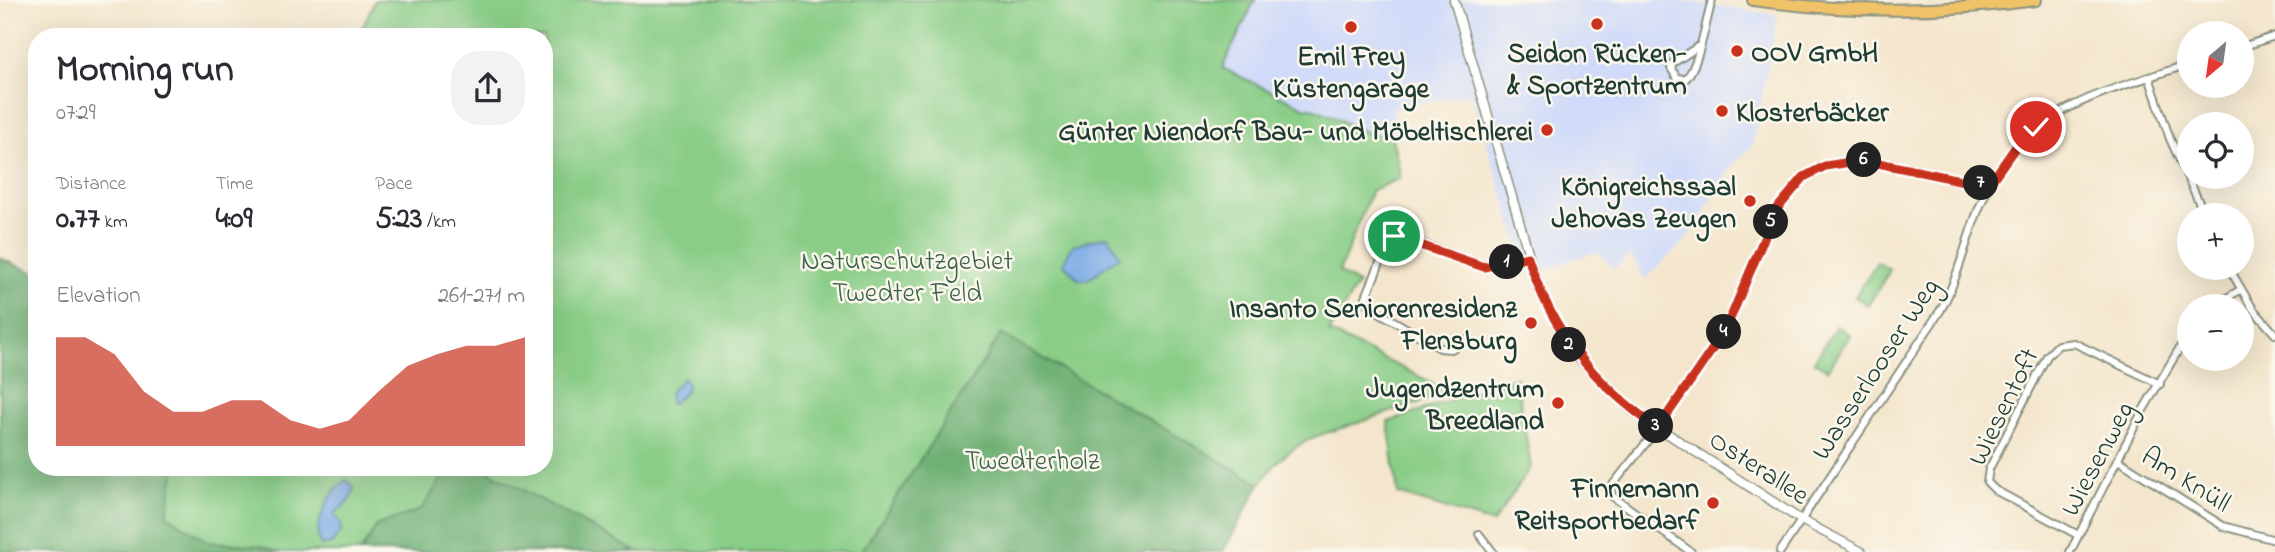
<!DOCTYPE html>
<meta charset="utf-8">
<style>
body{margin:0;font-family:"Indie Flower",sans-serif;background:#f2f2f3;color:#2b2b33;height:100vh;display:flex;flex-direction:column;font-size:26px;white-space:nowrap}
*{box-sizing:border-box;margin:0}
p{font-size:23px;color:#7c7c81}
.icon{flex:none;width:38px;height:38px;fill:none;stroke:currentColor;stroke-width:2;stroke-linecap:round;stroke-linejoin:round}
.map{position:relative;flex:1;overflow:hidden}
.details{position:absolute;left:28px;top:28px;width:525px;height:448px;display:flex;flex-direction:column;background:#fff;border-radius:28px;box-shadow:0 7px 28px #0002}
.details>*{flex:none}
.needle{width:46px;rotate:209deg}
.buttons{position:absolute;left:2177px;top:21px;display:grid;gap:14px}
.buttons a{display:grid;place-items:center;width:77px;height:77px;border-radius:50%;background:#fff;box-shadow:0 7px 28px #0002;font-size:35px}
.pin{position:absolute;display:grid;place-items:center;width:60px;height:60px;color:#fff;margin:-30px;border:4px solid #fff;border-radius:50%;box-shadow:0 2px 7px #0007}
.km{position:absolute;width:35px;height:35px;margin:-18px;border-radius:50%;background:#222;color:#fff;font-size:19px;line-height:35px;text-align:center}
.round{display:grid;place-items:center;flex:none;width:74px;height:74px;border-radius:28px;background:#f2f2f3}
.head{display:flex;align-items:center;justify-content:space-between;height:119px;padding:0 28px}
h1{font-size:38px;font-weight:800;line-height:52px}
.figures{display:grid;grid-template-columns:repeat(3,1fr);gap:10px;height:119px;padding:7px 28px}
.figures div{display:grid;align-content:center}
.figures b{font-size:30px;font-weight:800}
.figures small{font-size:19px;font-weight:400}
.figures p{font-size:19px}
.chart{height:196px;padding:14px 28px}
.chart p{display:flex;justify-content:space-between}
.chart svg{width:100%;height:126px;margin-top:7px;fill:#c8321e;opacity:.7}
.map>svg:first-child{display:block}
.built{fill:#d0daf9}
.green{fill:#89cd87;stroke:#54855e;stroke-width:2}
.forest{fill:#6eb074;stroke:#467654;stroke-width:2}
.water{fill:#7cabe6;stroke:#4e748d;stroke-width:2}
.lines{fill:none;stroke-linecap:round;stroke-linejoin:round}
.minor-casing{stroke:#8a9280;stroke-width:10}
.tertiary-casing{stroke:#8a9280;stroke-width:11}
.primary-casing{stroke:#8a9280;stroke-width:14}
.minor{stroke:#fff;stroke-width:6}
.tertiary{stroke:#fff;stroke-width:8}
.primary{stroke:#f0c369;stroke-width:10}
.route-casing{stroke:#fff;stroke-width:14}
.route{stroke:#c8321e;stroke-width:9}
.poi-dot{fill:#c8321e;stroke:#fbf7ec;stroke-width:2.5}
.labels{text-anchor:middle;stroke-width:5;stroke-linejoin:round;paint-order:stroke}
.poi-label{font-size:28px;font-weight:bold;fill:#1f3d34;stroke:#fbf7ec;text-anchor:end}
.park-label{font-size:28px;fill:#3a6149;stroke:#fbf7ec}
.street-label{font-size:28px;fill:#1f3d34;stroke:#fbf7ec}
</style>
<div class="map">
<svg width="2275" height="552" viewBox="0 0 2275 552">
<rect width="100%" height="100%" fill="#fbf7ec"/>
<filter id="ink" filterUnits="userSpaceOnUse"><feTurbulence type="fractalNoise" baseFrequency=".0143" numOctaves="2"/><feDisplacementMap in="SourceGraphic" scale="14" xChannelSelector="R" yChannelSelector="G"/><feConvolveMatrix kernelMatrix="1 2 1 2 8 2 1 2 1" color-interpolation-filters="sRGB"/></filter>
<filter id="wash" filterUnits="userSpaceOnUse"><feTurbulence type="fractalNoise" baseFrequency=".00686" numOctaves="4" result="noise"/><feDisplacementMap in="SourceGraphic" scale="28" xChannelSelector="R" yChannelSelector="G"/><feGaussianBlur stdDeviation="1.57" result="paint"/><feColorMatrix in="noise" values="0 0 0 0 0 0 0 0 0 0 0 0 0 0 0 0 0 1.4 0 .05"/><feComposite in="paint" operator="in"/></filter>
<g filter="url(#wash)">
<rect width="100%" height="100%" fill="#f4e6cd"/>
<path class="built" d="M1255 0H1679L1778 15 1752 146 1730 168 1690 236 1645 279 1631 255 1614 268 1597 252 1528 274 1471 94 1395 107 1391 133 1374 138 1219 74Z"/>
<g class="green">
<path d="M375 0H1255L1222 68 1304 107C1334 109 1362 142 1391 133L1401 178 1372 190 1339 272 1358 284 1329 332 1451 392 1314 437C1289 449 1275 462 1260 484L1257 483 1211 552H0V260L37 467H449L458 472 459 467H544V37H358Z"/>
<path d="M1877 262 1890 270 1868 305 1855 297Z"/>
<path d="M1836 326 1850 335 1828 370 1814 362Z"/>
<path d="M1516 377 1531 467 1493 523 1398 494 1388 422Z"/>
</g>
<g class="forest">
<path d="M0 258 37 274V467H175L167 515 208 542 261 546 279 552H0Z"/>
<path d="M1001 334 1260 484 1223 552H861Z"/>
<path d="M449 467H481L637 552H361L377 525 421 510Z"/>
</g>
<g class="water">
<path d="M1108 236 1120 256 1087 280 1078 279 1063 263 1073 245Z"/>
<path d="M683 378 687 383 686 392 671 404 669 393Z"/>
<path d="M346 480 354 487C353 501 343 506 334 514L341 523V532L331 544 321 546C311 527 330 491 346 480Z"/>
</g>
</g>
<g filter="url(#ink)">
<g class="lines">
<g class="minor-casing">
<g id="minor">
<path d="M1699 46 1673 63 1671 68 1677 78 1685 79C1698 70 1707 17 1712 0"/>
<path d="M2242 47 2275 36"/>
<path d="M2149 77 2170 139 2205 215"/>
<path d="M2229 268 2253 309 2275 334"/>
<path d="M2213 306 2240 290"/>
<path d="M1468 340 1451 349 1440 348 1370 307 1366 297 1389 241 1400 235 1484 267 1528 257"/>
<path d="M2118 460 2223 526 2275 540"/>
<path d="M1479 534 1493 552"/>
<path d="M2078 535 1995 490 1987 482 1989 469 2047 356 2058 345 2074 343 2160 384"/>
<path d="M1691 552 1612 496 1611 487 1658 428 1725 331 1776 210 1804 177 1825 166 1864 160 1988 186"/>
<path d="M1780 552 1940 311C1959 278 1965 241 1980 206 2019 108 2100 94 2189 64"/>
<path d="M2070 552 2142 412 2189 332"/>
</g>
</g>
<g class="tertiary-casing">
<path id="tertiary" d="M1454 0 1539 289 1564 339 1579 359 1634 412 1801 520 1862 552"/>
</g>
<g class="primary-casing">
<path id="primary" d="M1753 0C1848 13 1941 13 2036 0"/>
</g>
<use href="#minor" class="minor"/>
<use href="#tertiary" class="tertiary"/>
<use href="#primary" class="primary"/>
</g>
</g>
<g class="lines" filter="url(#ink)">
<g class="route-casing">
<path id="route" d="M1394 236 1484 267 1528 257C1551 331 1594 384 1658 428L1725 331 1776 210 1804 177 1825 166 1864 160 1988 186 2017 145 2036 127"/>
</g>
<use href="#route" class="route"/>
</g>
<g class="poi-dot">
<circle cx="1597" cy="24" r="7"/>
<circle cx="1351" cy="27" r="7"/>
<circle cx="1737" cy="51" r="7"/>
<circle cx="1722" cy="111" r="7"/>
<circle cx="1547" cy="130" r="7"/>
<circle cx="1750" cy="201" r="7"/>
<circle cx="1531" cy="323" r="7"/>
<circle cx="1558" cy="403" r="7"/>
<circle cx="1713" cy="503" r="7"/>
</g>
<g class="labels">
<g class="poi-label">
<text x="1751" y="61" text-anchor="start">OOV GmbH</text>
<text x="1597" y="62" text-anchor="middle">Seidon Rücken-<tspan x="1597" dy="32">&amp; Sportzentrum</tspan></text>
<text x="1351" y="65" text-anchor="middle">Emil Frey<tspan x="1351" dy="32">Küstengarage</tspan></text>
<text x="1736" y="121" text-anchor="start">Klosterbäcker</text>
<text x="1533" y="140">Günter Niendorf Bau- und Möbeltischlerei</text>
<text x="1736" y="195">Königreichssaal<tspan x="1736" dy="32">Jehovas Zeugen</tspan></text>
<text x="1517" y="317">Insanto Seniorenresidenz<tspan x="1517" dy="32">Flensburg</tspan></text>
<text x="1544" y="397">Jugendzentrum<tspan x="1544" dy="32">Breedland</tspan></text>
<text x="1699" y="497">Finnemann<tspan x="1699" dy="32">Reitsportbedarf</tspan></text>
</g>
<g class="park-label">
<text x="907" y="269">Naturschutzgebiet<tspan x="907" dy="32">Twedter Feld</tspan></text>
<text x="1032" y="469">Twedterholz</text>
</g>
<g class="street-label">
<text transform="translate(1874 368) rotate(-57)" y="10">Wasserlooser Weg</text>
<text transform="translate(2002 406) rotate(-64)" y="10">Wiesentoft</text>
<text transform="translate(2096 458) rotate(-62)" y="10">Wiesenweg</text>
<text transform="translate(1760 466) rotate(33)" y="10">Osterallee</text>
<text transform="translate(2187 478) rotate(32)" y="10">Am Knüll</text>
</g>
</g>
</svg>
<div class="buttons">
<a><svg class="needle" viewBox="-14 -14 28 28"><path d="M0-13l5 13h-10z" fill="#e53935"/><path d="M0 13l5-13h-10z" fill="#7c7c81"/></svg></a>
<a><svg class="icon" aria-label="locate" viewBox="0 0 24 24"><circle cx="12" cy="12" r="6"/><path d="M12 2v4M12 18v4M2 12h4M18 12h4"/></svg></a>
<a>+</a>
<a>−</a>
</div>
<div class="pin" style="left:1394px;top:236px;background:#1e9e55"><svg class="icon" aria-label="arrive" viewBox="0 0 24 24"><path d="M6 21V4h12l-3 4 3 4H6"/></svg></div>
<div class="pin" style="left:2036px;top:127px;background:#d93025"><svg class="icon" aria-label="check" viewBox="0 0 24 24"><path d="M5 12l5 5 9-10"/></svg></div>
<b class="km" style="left:1507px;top:262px">1</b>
<b class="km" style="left:1569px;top:345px">2</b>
<b class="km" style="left:1656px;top:426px">3</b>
<b class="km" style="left:1724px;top:332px">4</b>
<b class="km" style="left:1771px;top:222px">5</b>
<b class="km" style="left:1864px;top:160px">6</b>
<b class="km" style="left:1981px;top:183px">7</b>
<section class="details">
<div class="head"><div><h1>Morning run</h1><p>07:29</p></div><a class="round"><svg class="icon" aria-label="share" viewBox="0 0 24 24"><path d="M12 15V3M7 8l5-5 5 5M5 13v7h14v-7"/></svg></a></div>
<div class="figures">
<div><p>Distance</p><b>0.77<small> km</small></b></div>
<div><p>Time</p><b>4:09</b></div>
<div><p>Pace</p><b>5:23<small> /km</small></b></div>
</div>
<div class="chart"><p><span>Elevation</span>261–271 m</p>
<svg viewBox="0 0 160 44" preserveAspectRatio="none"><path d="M0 44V6L10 6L20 12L30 25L40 32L50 32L60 28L70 28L80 35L90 38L100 35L110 25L120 16L130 12L140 9L150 9L160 6V44z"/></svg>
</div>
</section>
</div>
